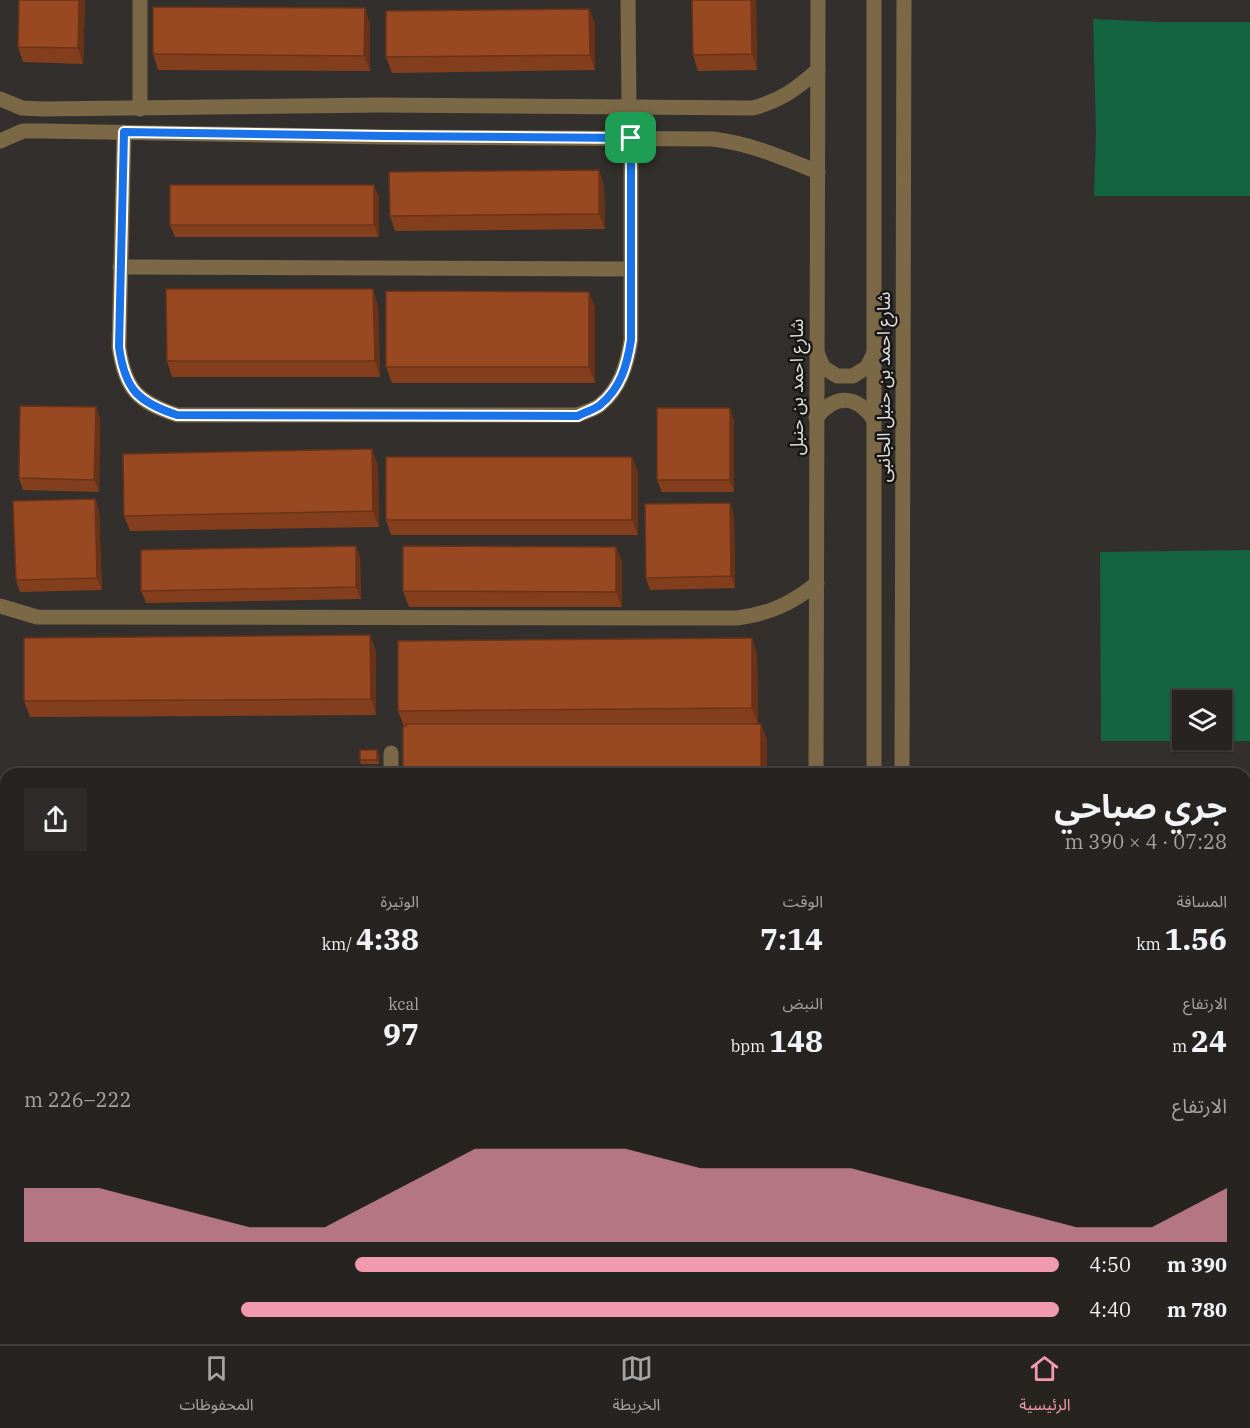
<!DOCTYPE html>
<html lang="ar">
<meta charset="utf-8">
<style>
body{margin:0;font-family:"IBM Plex Serif","Noto Sans Arabic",serif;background:#2e2b2a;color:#f1f3f6;direction:rtl;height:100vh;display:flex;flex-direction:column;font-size:22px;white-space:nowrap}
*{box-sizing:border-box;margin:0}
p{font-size:20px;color:#a4a4a5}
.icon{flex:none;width:33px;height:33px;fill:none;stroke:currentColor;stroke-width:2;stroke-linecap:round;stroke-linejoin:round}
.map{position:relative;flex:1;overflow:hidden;direction:ltr}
.panel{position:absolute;left:0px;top:768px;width:1251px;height:576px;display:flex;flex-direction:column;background:#262321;border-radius:18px 18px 0 0;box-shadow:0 2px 4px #0004,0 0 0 2px #42403f;direction:rtl}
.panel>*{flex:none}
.tools{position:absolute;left:1172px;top:690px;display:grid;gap:12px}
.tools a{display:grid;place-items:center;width:60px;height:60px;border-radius:0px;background:#262321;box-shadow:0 2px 4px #0004,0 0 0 2px #42403f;font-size:30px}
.pin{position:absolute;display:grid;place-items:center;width:51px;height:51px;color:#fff;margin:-26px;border-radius:12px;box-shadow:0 3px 9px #0006}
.round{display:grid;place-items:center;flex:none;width:63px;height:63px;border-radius:0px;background:#2e2b2a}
.summary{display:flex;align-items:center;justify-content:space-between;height:102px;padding:0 24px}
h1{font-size:33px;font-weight:700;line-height:45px}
.figures{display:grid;grid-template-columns:repeat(3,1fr);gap:9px;height:102px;padding:6px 24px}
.figures div{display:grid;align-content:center}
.figures b{font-size:30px;font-weight:700}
.figures small{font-size:16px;font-weight:400}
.figures p{font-size:16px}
.chart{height:168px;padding:12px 24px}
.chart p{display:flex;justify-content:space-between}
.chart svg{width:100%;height:108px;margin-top:6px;fill:#f29aad;opacity:.7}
ul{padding:0 24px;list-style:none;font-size:20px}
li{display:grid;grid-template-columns:96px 72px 1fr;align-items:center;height:45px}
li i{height:15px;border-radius:8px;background:#f29aad}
.tabs{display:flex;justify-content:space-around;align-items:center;height:84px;border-top:2px solid #42403f;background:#262321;font-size:16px;color:#a4a4a5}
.tabs a{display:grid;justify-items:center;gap:3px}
.tabs .selected{color:#f29aad}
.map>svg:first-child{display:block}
.green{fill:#146341;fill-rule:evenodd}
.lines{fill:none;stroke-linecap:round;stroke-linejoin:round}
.minor{stroke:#7b6847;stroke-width:15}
.wall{fill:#833f1d}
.shaded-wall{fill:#6a3318}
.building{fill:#984922;stroke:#6a3318;stroke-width:1.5}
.route-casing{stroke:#fff;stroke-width:12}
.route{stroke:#1a73e8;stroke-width:8}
.labels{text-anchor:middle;stroke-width:5;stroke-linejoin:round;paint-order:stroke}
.street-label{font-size:18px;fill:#e4e3e1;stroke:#181716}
</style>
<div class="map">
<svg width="1250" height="1344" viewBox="0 0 1250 1344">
<rect width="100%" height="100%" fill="#322f2c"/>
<g class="green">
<path d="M1093 19 1160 22H1250V196H1094L1096 133Z"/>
<path d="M1250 550V741H1101L1100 552ZM1221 700V740H1182V700Z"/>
<path d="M0 790H6V908L0 904Z"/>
</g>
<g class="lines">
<g class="minor">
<path d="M628 0 629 106"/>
<path d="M0 99 22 108 42 109 380 105 753 108C782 100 796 89 818 70"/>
<path d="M140 109V0"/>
<path d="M124 132 119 347C125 390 138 402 177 415H577C584 412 594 410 600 405 620 389 627 365 631 340V138"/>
<path d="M0 141 23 131H44L385 137 713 139C752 144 781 157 818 172"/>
<path d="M120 267 631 269"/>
<path d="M817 352 823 367 837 376H853L867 367 874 353"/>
<path d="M816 418C835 394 856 394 874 420"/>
<path d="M0 606 37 617 737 618C769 614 793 603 817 583"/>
<path d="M391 753V774"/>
<path d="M816 774 818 0"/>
<path d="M874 774V0"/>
<path d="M902 774 904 0"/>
<path d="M0 939H6"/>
<path d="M0 1034 6 1031"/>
<path d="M0 1180 1 1344"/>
<path d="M813 1338V1344"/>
<path d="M874 1338 875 1344"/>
<path d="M919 1338 921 1344"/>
<path d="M634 1344V1338"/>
<path d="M695 1344V1338"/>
<path d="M755 1344V1338"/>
</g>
</g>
<g class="wall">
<path d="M85 0 83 64 23 62 18 47Z"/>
<path d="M756 0 757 70 698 71 693 55Z"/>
<path d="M589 9 595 24V70L392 73 386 57Z"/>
<path d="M370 24V71L158 70 153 54Z"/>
<path d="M599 170 604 186 605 229 395 231 390 216Z"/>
<path d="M379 197V237H175L170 225Z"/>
<path d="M378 305 380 377H172L167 361Z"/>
<path d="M595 307V383H392L386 367Z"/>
<path d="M96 407 100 419 99 492 23 490 19 478Z"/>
<path d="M734 420V492H662L657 480Z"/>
<path d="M632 457 638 473V535H391L386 520Z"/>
<path d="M378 465 379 527 130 531 124 516Z"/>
<path d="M95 499 99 511 102 590 20 592 16 580Z"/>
<path d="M734 515 735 588 650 590 646 578Z"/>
<path d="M356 546 360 558 361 599 146 603 141 591Z"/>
<path d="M616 547 622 562V607H409L403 591Z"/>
<path d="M370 635 376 651V715L30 717 24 701Z"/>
<path d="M757 654 758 724H761L767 740 404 726 398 711Z"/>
<path d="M379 754V764H361L360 760Z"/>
<path d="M267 1338H557V1344H251Z"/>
</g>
<g class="shaded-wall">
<path d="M79 0H85L83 64 78 48Z"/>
<path d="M751 0H756L757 70 752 54Z"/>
<path d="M365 8 370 24V71L364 56Z"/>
<path d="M589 9 595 24V70L590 55Z"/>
<path d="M599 170 604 186 605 229 599 214Z"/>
<path d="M374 185 379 197V237L374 225Z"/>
<path d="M373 289 378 305 380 377 375 361Z"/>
<path d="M589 292 595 307V383L589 367Z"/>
<path d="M96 407 100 419 99 492 94 480Z"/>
<path d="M730 408 734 420V492L730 480Z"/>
<path d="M372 449 378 465 379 527 373 511Z"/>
<path d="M632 457 638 473V535L632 520Z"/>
<path d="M95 499 99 511 102 590 97 578Z"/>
<path d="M730 503 734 515 735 588 731 576Z"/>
<path d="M356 546 360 558 361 599 356 587Z"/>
<path d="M616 547 622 562V607L616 592Z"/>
<path d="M370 635 376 651V715L371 699Z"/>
<path d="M752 638 757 654 758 724 752 708Z"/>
<path d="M761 724 767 740V774H761Z"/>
<path d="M377 750 379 754V764L377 760Z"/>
<path d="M551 1338H557V1344H550Z"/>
</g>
<g class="building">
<path d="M19 0H79L78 48 18 47Z"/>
<path d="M692 0H751L752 54 693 55Z"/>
<path d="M153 7 365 8 364 56 153 54Z"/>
<path d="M589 9 590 55 386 57V11Z"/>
<path d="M599 170V214L390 216 389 172Z"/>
<rect x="170" y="185" width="204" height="40"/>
<path d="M166 289H373L375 361H167Z"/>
<path d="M386 291 589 292V367H386Z"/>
<path d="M20 406 96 407 94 480 19 478Z"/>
<rect x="657" y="408" width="73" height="72"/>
<path d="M372 449 373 511 124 516 123 454Z"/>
<rect x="386" y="457" width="246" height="63"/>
<path d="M95 499 97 578 16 580 13 501Z"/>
<path d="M730 503 731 576 646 578 645 504Z"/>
<path d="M356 546V587L141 591V550Z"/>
<path d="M403 546 616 547V592L403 591Z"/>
<path d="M370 635 371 699 24 701V638Z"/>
<path d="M752 638V708L398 711V641Z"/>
<path d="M406 724H761V774H403V726H406Z"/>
<rect x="360" y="750" width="17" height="10"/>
<path d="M20 1338H98L102 1342 106 1344H23Z"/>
<path d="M267 1338H435L415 1344H251Z"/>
<path d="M440 1338H551L550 1344H441Z"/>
</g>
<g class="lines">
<g class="route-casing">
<path id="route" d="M124 132 385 136 631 138V340C627 365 621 388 600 405 594 410 584 412 578 416L177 415C138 402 125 390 119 347Z"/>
</g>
<use href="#route" class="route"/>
</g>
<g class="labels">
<g class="street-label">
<text transform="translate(797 387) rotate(-90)" y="6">شارع احمد بن حنبل</text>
<text transform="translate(884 387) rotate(-90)" y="6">شارع احمد بن حنبل الجانبى</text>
</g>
</g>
</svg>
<div class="tools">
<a><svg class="icon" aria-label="layers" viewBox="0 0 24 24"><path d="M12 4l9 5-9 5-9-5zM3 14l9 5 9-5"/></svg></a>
</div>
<div class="pin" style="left:631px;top:138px;background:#1e9e55"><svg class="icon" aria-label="arrive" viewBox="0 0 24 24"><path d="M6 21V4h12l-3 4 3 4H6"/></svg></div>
<section class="panel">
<div class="summary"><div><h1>جري صباحي</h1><p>07:28 · 4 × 390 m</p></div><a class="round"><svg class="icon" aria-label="share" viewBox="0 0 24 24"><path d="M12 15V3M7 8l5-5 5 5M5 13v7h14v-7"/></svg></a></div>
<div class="figures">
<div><p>المسافة</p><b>1.56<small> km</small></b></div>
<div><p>الوقت</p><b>7:14</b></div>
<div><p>الوتيرة</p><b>4:38<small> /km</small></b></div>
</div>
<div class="figures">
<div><p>الارتفاع</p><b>24<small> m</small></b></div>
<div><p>النبض</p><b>148<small> bpm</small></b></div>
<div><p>kcal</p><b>97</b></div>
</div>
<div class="chart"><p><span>الارتفاع</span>222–226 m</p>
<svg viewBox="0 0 160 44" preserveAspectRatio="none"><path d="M0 44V22L10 22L20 30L30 38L40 38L50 22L60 6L70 6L80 6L90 14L100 14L110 14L120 22L130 30L140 38L150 38L160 22V44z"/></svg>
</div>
<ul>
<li><b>390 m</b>4:50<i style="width:68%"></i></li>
<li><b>780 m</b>4:40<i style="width:79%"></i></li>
</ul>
</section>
</div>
<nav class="tabs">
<a class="selected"><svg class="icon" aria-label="home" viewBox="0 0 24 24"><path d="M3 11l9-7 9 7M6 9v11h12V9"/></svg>الرئيسية</a>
<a><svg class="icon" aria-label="map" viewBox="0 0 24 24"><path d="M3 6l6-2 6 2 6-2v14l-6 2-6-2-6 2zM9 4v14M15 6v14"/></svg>الخريطة</a>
<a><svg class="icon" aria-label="saved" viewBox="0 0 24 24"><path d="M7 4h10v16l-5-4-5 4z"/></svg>المحفوظات</a>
</nav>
